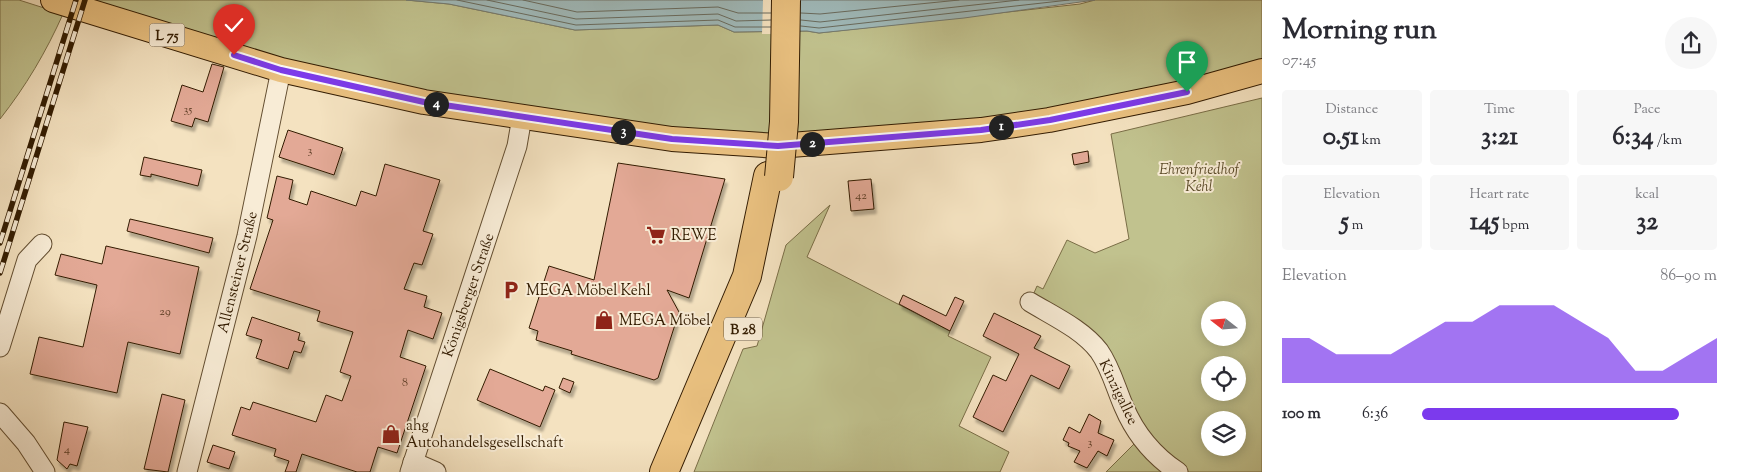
<!DOCTYPE html>
<meta charset="utf-8">
<style>
body{margin:0;font-family:"Sorts Mill Goudy",serif;background:#f7f7f7;color:#2b2b33;height:100vh;display:flex;flex-direction:column;font-size:19px;white-space:nowrap}
*{box-sizing:border-box;margin:0}
p{font-size:16px;color:#7c7c81}
.icon{flex:none;width:28px;height:28px;fill:none;stroke:currentColor;stroke-width:2;stroke-linecap:round;stroke-linejoin:round}
.map{position:relative;flex:1;overflow:hidden}
.panel{display:flex;flex-direction:column;background:#fff;width:475px}
.panel>*{flex:none}
.needle{width:32px;rotate:287deg}
.controls{position:absolute;left:1201px;top:301px;display:grid;gap:10px}
.controls a{display:grid;place-items:center;width:45px;height:45px;border-radius:50%;background:#fff;box-shadow:0 2px 12px #0003;font-size:25px}
.pin{position:absolute;display:grid;place-items:center;width:42px;height:42px;color:#fff;margin:-51px -21px;border-radius:50% 50% 50% 0;rotate:-45deg;box-shadow:0 0 5px #0007}
.pin .icon{rotate:45deg}
.km{position:absolute;width:25px;height:25px;margin:-12px;border-radius:50%;background:#222;color:#fff;font-size:14px;line-height:25px;text-align:center}
.round{display:grid;place-items:center;flex:none;width:52px;height:52px;border-radius:26px;background:#f7f7f7}
.overview{display:flex;align-items:center;justify-content:space-between;height:85px;padding:0 20px}
h1{font-size:28px;font-weight:700;line-height:38px}
.metrics{display:grid;grid-template-columns:repeat(3,1fr);gap:8px;height:85px;padding:5px 20px}
.metrics div{display:grid;align-content:center;border-radius:5px;background:#f7f7f7;text-align:center}
.metrics b{font-size:25px;font-weight:700}
.metrics small{font-size:14px;font-weight:400}
.metrics p{font-size:14px}
.chart{height:140px;padding:10px 20px}
.chart p{display:flex;justify-content:space-between}
.chart svg{width:100%;height:90px;margin-top:5px;fill:#7c3aed;opacity:.7}
ul{padding:0 20px;list-style:none;font-size:16px}
li{display:grid;grid-template-columns:80px 60px 1fr;align-items:center;height:38px}
li i{height:12px;border-radius:6px;background:#7c3aed}
main{display:flex;flex:1;min-height:0}
.map>svg:first-child{display:block}
.green{fill:#c1c28e;stroke:#7a6e47;fill-rule:evenodd}
.water{fill:#a0bbbc;stroke:#747b71}
.pier{fill:#f4e2c0}
.lines{fill:none;stroke-linecap:round;stroke-linejoin:round}
.shore{stroke:#696b5e;stroke-width:1}
.building{fill:#e3a996;stroke:#321b00;filter:url(#shadow)}
.minor-casing{stroke:#624d30;stroke-width:21}
.major-casing{stroke:#321b00;stroke-width:26}
.highway-casing{stroke:#321b00;stroke-width:30}
.minor{stroke:#f8ecd6;stroke-width:19}
.major{stroke:#eac180;stroke-width:24}
.highway{stroke:#eac180;stroke-width:28}
.rail-casing{stroke:#321b00;stroke-width:5.5}
.rail{stroke:#f8ecd6;stroke-width:4;stroke-dasharray:11;stroke-linecap:butt}
.highway-bridge-casing{stroke:#321b00;stroke-width:30;stroke-linecap:butt}
.highway-bridge{stroke:#eac180;stroke-width:28}
.route-casing{stroke:#fff;stroke-width:10}
.route{stroke:#7c3aed;stroke-width:6}
.labels{text-anchor:middle;stroke-width:4;stroke-linejoin:round;paint-order:stroke}
.number-label{font-size:12px;fill:#5e3e26}
.shield{fill:#f8ecd6;stroke:#6d5a40;stroke-width:1}
.shield-label{font-size:14px;font-weight:bold;fill:#321b00}
.park-label{font-size:15px;font-style:italic;fill:#5d4d2b;stroke:#f8ecd6}
.poi-label{font-size:15px;fill:#321b00;stroke:#f8ecd6;text-anchor:start}
.street-label{font-size:15px;fill:#321b00;stroke:#f8ecd6}
</style>
<main>
<div class="map">
<svg width="1262" height="472" viewBox="0 0 1262 472">
<defs>
<filter id="shadow"><feDropShadow dx="2.5" dy="4.5" stdDeviation="1" flood-color="#0004"/></filter>
</defs>
<rect width="100%" height="100%" fill="#f4e2c0"/>
<filter id="stains"><feTurbulence type="fractalNoise" baseFrequency=".004" numOctaves="4"/><feColorMatrix values="0 0 0 0 .2 0 0 0 0 .09 0 0 0 0 .02 0 0 0 .5 -.17"/></filter>
<radialGradient id="worn" r=".72"><stop offset=".6" stop-color="#630" stop-opacity="0"/><stop offset="1" stop-color="#630" stop-opacity=".3"/></radialGradient>
<g class="green">
<path d="M0 0H19L63 14C46 52 26 86 0 119Z"/>
<path d="M74 0H406L449 4 575 30 718 25 734 32 807 31 819 33 1080 4 1095 0H1262V64L1014 118 756 137 476 105 311 66Z"/>
<path d="M1262 98V472H1106L1135 443 1088 347 1030 302 1037 286 1043 289 1067 240 1095 253 1129 239 1111 134ZM1210 310H1238V338H1210ZM1210 365H1238V392H1210ZM1210 420H1238V448H1210Z"/>
<path d="M830 205 807 257 950 331 948 336 991 357 959 426 1009 452 1000 472H694L743 349 757 346 786 245Z"/>
</g>
<path class="water" d="M406 0H1095L964 18 819 33 807 31 734 32 718 25 575 30 449 4Z"/>
<path class="pier" d="M763 0H798L797 34H762Z"/>
<g class="lines">
<g class="shore">
<path d="M457 0 576 25 718 20 735 27H771"/>
<path d="M487 0 576 19 718 14 736 21 771 20"/>
<path d="M523 0 577 12 718 7 738 13H771"/>
<path d="M801 13 820 14 959 0"/>
<path d="M801 20 820 22 1019 0"/>
<path d="M801 26 819 28 1069 0"/>
</g>
</g>
<g class="building">
<path d="M212 64 224 67 208 122 195 118 192 127 171 121 182 85 203 92Z"/>
<path d="M288 130 343 148 334 175 279 157Z"/>
<path d="M1088 151 1089 162 1074 165 1072 154Z"/>
<path d="M144 157 202 170 198 186 151 174V177L140 175Z"/>
<path d="M618 163 725 179 689 298 667 290 679 312 658 378 654 380 571 354 572 351 536 340 538 331 529 328 549 266 594 280Z"/>
<path d="M385 164 440 180 423 231 433 234 422 265 414 263 404 289 427 296 424 307 442 313 433 339 408 330 400 357 426 366 397 453 378 447 370 472H357L302 454 296 472H285L289 461 274 456 276 449 232 435 241 407 250 410 253 402 316 422 326 395 342 401 351 376 340 372 353 332 317 321 320 311 250 289 273 220 267 218 277 176 293 180 289 199 307 205 311 191 356 206 361 191 376 196Z"/>
<path d="M871 179 874 209 851 211 848 181Z"/>
<path d="M130 219 213 238 209 253 127 231Z"/>
<path d="M106 246 199 267 180 354 128 342 117 393 30 374 39 337 83 347 97 285 55 275 61 254 102 264Z"/>
<path d="M903 295 946 316 955 297 964 301 950 331 899 304Z"/>
<path d="M994 313 1041 336 1034 348 1070 366 1059 389 1031 375 1003 432 973 417 993 375 1006 381 1019 354 983 336Z"/>
<path d="M252 317 300 333 298 340 305 342 301 353 294 351 288 369 256 358 262 340 246 335Z"/>
<path d="M490 369 543 391 545 386 555 390 540 427 477 400Z"/>
<path d="M563 378 574 382 570 393 559 388Z"/>
<path d="M162 394 185 400 168 472 144 469Z"/>
<path d="M1089 414 1101 421 1098 433 1114 440 1107 456 1098 451 1087 468 1074 462 1080 451 1068 446 1069 443 1063 440 1069 427 1080 433Z"/>
<path d="M64 422 88 427 77 466 70 464 67 469 57 460Z"/>
<path d="M213 445 235 452 229 469 207 462Z"/>
</g>
<g class="lines">
<g class="minor-casing">
<g id="minor">
<path d="M1030 302C1053 316 1082 329 1099 351 1111 368 1116 389 1124 407 1135 433 1154 456 1178 472"/>
<path d="M0 347 27 260 42 244"/>
<path d="M0 413 26 443 45 472"/>
<path d="M413 462 436 472"/>
<path d="M187 472 247 236 281 70"/>
<path d="M410 472 517 146 522 117"/>
</g>
</g>
<g class="major-casing">
<path id="major" d="M53 0 281 70 424 102 672 139 778 146 981 130 1049 120 1187 92 1262 71"/>
</g>
<g class="highway-casing">
<path id="highway" d="M664 472 747 276 768 176"/>
</g>
<use href="#minor" class="minor"/>
<use href="#major" class="major"/>
<use href="#highway" class="highway"/>
<g class="rail-casing">
<g id="rail">
<path d="M0 243 76 0"/>
<path d="M0 273 85 0"/>
</g>
</g>
<use href="#rail" class="rail"/>
<g class="highway-bridge-casing">
<path id="highway-bridge" d="M779 177 784 122 786 0"/>
</g>
<use href="#highway-bridge" class="highway-bridge"/>
</g>
<g class="lines">
<g class="route-casing">
<path id="route" d="M234 55 281 70 424 102 672 139 778 146 981 130 1050 120 1187 92"/>
</g>
<use href="#route" class="route"/>
</g>
<defs>
<g id="supermarket-bare" transform="scale(1.5)"><path d="M-6-5.5h2.5l.6 2H6L4.5 2H-2.5L-4.4-4H-6ZM-1.5 3.2a1.3 1.3 0 1 0 .1 0ZM3 3.2a1.3 1.3 0 1 0 .1 0Z" fill="#8f2418" stroke="#f8ecd6" stroke-width="2.5" paint-order="stroke"/></g>
<g id="parking-bare" transform="scale(1.5)"><path d="M-3.5-5.5H1a3.5 3.5 0 0 1 0 7H-1V5.5H-3.5ZM-1-3.4V-.6H.8a1.4 1.4 0 0 0 0-2.8Z" fill="#8f2418" stroke="#f8ecd6" stroke-width="2.5" paint-order="stroke"/></g>
<g id="shop-bare" transform="scale(1.5)"><path d="M-5-2.5h2.3a2.7 3.5 0 0 1 5.4 0H5L5.5 6h-11ZM-1.5-2.5h3a1.5 2.3 0 0 0-3 0Z" fill="#8f2418" stroke="#f8ecd6" stroke-width="2.5" paint-order="stroke"/></g>
</defs>
<g fill-rule="evenodd">
<use href="#supermarket-bare" x="656" y="235"/>
<use href="#parking-bare" x="511" y="290"/>
<use href="#shop-bare" x="604" y="320"/>
<use href="#shop-bare" x="391" y="434"/>
</g>
<g class="labels">
<g class="number-label">
<text x="188" y="113">35</text>
<text x="310" y="154">3</text>
<text x="861" y="199">42</text>
<text x="165" y="315">29</text>
<text x="405" y="386">8</text>
<text x="1090" y="446">3</text>
<text x="67" y="453">4</text>
</g>
<g class="shield">
<rect x="149.5" y="23.5" width="35" height="23" rx="4"/>
<rect x="724" y="317.5" width="38" height="23" rx="4"/>
</g>
<g class="shield-label">
<text x="167" y="40">L 75</text>
<text x="743" y="334">B 28</text>
</g>
<g class="park-label">
<text x="1199" y="174">Ehrenfriedhof<tspan x="1199" dy="17">Kehl</tspan></text>
</g>
<g class="poi-label">
<text x="671" y="240">REWE</text>
<text x="526" y="295">MEGA Möbel Kehl</text>
<text x="619" y="325">MEGA Möbel</text>
<text x="406" y="430">ahg<tspan x="406" dy="17">Autohandelsgesellschaft</tspan></text>
</g>
<g class="street-label">
<text transform="translate(237 272) rotate(-76)" y="5">Allensteiner Straße</text>
<text transform="translate(468 295) rotate(-71)" y="5">Königsberger Straße</text>
<text transform="translate(1119 392) rotate(64)" y="5">Kinzigallee</text>
</g>
</g>
<rect width="100%" height="100%" filter="url(#stains)"/>
<rect width="100%" height="100%" fill="url(#worn)"/>
</svg>
<div class="controls">
<a><svg class="needle" viewBox="-14 -14 28 28"><path d="M0-13l5 13h-10z" fill="#e53935"/><path d="M0 13l5-13h-10z" fill="#7c7c81"/></svg></a>
<a><svg class="icon" aria-label="locate" viewBox="0 0 24 24"><circle cx="12" cy="12" r="6"/><path d="M12 2v4M12 18v4M2 12h4M18 12h4"/></svg></a>
<a><svg class="icon" aria-label="layers" viewBox="0 0 24 24"><path d="M12 4l9 5-9 5-9-5zM3 14l9 5 9-5"/></svg></a>
</div>
<div class="pin" style="left:1187px;top:92px;background:#1e9e55"><svg class="icon" aria-label="arrive" viewBox="0 0 24 24"><path d="M6 21V4h12l-3 4 3 4H6"/></svg></div>
<div class="pin" style="left:234px;top:55px;background:#d93025"><svg class="icon" aria-label="check" viewBox="0 0 24 24"><path d="M5 12l5 5 9-10"/></svg></div>
<b class="km" style="left:1001px;top:127px">1</b>
<b class="km" style="left:812px;top:144px">2</b>
<b class="km" style="left:623px;top:132px">3</b>
<b class="km" style="left:436px;top:104px">4</b>
</div>
<section class="panel">
<div class="overview"><div><h1>Morning run</h1><p>07:45</p></div><a class="round"><svg class="icon" aria-label="share" viewBox="0 0 24 24"><path d="M12 15V3M7 8l5-5 5 5M5 13v7h14v-7"/></svg></a></div>
<div class="metrics">
<div><p>Distance</p><b>0.51<small> km</small></b></div>
<div><p>Time</p><b>3:21</b></div>
<div><p>Pace</p><b>6:34<small> /km</small></b></div>
</div>
<div class="metrics">
<div><p>Elevation</p><b>5<small> m</small></b></div>
<div><p>Heart rate</p><b>145<small> bpm</small></b></div>
<div><p>kcal</p><b>32</b></div>
</div>
<div class="chart"><p><span>Elevation</span>86–90 m</p>
<svg viewBox="0 0 160 44" preserveAspectRatio="none"><path d="M0 44V22L10 22L20 30L30 30L40 30L50 22L60 14L70 14L80 6L90 6L100 6L110 14L120 22L130 38L140 38L150 30L160 22V44z"/></svg>
</div>
<ul>
<li><b>100 m</b>6:36<i style="width:87%"></i></li>
</ul>
</section>
</main>
